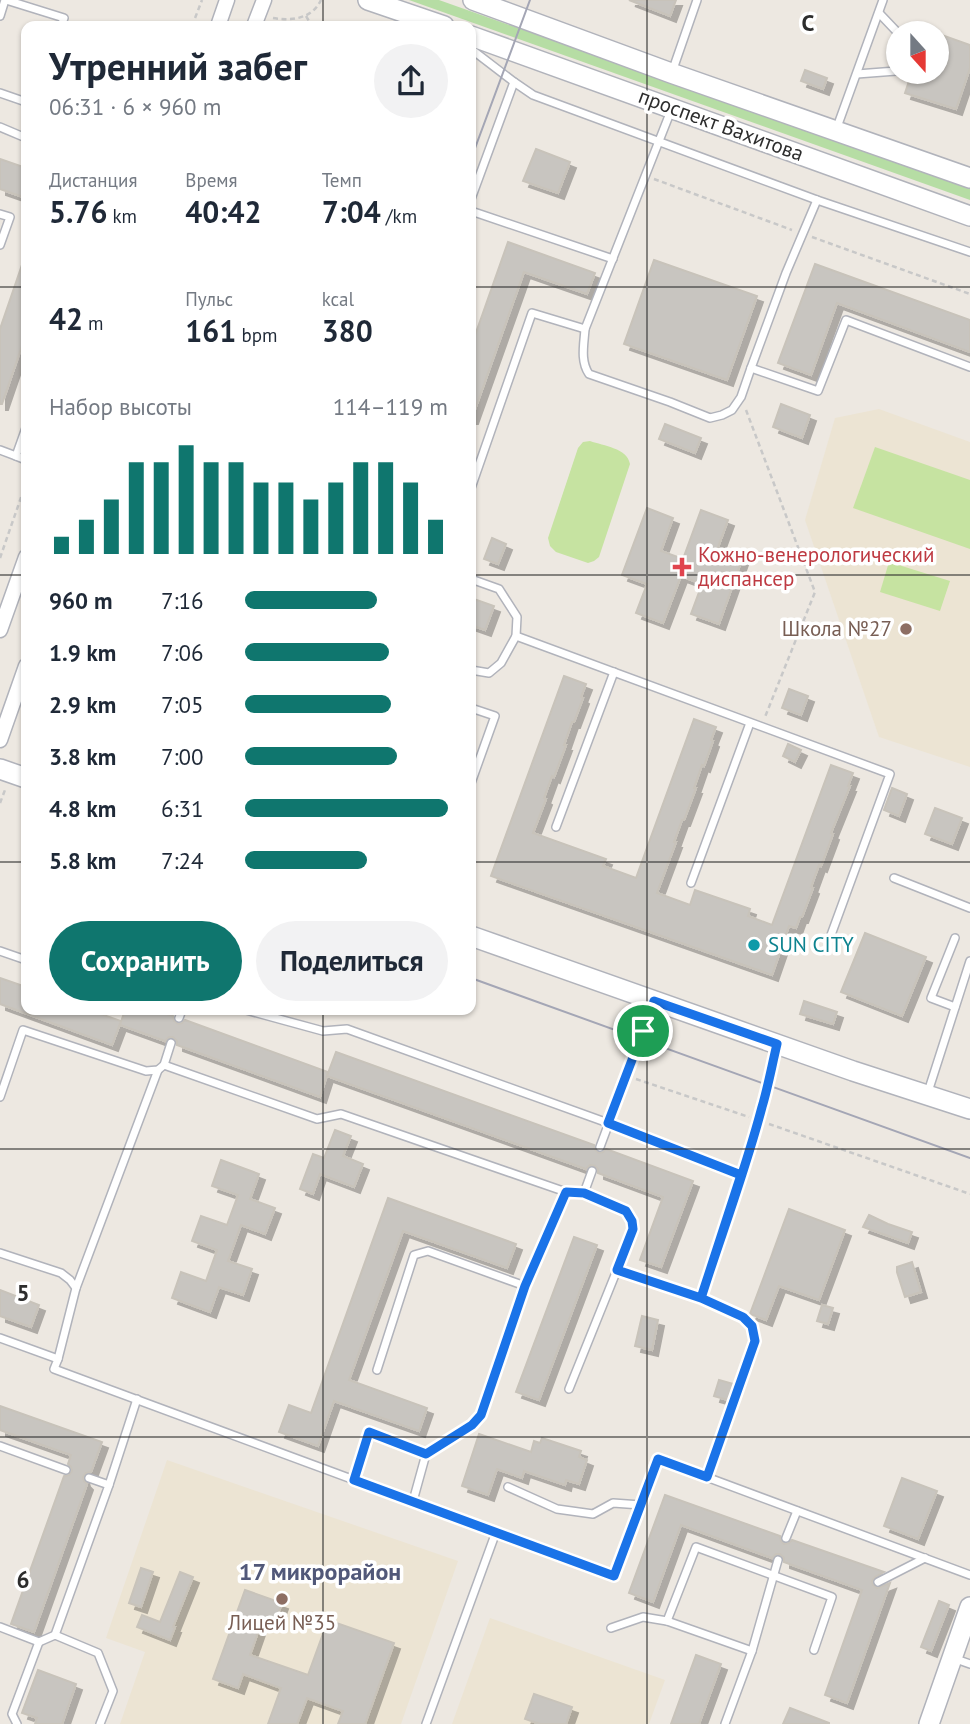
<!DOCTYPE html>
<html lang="ru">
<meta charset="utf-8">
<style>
body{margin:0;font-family:"PT Sans",sans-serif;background:#f2f2f3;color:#1f2937;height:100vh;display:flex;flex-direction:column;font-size:26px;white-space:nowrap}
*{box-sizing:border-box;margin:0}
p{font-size:23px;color:#747a83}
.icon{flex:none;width:38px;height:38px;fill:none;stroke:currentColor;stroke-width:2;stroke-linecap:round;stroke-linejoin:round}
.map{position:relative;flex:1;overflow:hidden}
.details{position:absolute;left:21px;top:21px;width:455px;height:994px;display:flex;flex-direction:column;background:#fff;border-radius:14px;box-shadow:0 2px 5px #0004}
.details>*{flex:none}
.needle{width:46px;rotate:159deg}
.controls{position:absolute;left:886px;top:21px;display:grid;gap:14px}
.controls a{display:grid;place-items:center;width:63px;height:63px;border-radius:50%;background:#fff;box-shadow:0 2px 5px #0004;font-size:35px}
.pin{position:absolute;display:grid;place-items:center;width:60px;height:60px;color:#fff;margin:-30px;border:4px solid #fff;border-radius:50%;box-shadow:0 2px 7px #0007}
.round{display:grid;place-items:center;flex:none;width:74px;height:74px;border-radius:37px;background:#f2f2f3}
.summary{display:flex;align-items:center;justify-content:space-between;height:119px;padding:0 28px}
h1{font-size:38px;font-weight:800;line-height:52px}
.metrics{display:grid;grid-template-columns:repeat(3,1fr);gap:10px;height:119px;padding:7px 28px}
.metrics div{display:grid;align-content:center}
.metrics b{font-size:30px;font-weight:800}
.metrics small{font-size:19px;font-weight:400}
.metrics p{font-size:19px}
.chart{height:196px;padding:14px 28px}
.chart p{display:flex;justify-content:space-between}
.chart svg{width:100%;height:126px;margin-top:7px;stroke:#0f766e;stroke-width:6}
.cta{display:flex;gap:14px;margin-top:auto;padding:14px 28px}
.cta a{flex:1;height:80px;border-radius:42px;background:#0f766e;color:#fff;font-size:28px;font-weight:800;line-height:80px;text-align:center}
.cta a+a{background:#f2f2f3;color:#1f2937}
ul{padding:0 28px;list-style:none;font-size:23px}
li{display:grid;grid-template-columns:112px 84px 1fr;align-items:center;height:52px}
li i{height:18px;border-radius:9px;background:#0f766e}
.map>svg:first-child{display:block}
.education{fill:#ece4d3}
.green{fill:#b6dda4}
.pitch{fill:#c6e3a1}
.building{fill:#c8c5c0;stroke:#c8c3ba;stroke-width:2;filter:url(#shadow)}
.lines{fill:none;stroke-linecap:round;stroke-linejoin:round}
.lane-casing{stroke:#b1b3bb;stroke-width:10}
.street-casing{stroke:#b1b3bb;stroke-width:17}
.secondary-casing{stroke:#b1b3bb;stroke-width:22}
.path{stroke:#c8c8c8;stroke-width:2.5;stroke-dasharray:5 3.5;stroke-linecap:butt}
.lane{stroke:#fff;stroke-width:7}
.street{stroke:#fff;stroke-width:14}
.secondary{stroke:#fff;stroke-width:19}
.tram{stroke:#a4a6b5;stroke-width:2}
.route-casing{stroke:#fff;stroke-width:14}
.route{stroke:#1a73e8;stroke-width:9}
.grid{fill:none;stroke:#2d2d2d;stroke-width:2;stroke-opacity:0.55}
.health-dot{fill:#e0444e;stroke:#fff;stroke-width:2.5}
.education-dot{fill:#8d6e63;stroke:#fff;stroke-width:2.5}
.culture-dot{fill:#0f9aa8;stroke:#fff;stroke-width:2.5}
.labels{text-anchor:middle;stroke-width:7;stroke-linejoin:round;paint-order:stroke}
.street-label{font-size:21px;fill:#2d2d2d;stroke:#fff}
.health-label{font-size:21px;fill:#be3a42;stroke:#fff;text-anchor:start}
.education-label{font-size:21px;fill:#785e54;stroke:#fff;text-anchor:end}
.culture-label{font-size:21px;fill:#0d838f;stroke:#fff;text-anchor:start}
.quarter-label{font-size:24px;font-weight:bold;fill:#515879;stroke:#fff}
.grid-label{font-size:23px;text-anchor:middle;font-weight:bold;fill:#2d2d2d;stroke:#fff;stroke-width:7;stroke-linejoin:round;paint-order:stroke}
</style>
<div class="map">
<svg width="970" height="1724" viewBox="0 0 970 1724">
<defs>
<filter id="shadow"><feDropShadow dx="6" dy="6" stdDeviation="0" flood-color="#0004"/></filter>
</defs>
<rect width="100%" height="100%" fill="#ede8e1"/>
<g class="education">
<path d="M879 409 970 442V767L879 737 805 520 835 418Z"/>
<path d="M167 1460 458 1561 401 1724H120L145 1652 106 1638Z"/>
<path d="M490 1618 665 1680 649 1724H452Z"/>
</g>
<path class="green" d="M409 0H439L970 188V200Z"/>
<g class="pitch">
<path d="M590 441C604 446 627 448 630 464L599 557 594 561 588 563 556 552 550 546 548 538 578 448 583 442Z"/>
<path d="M875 447 970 480V549L853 508Z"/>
<path d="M889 562 950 581 940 611 880 592Z"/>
</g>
<g class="building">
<path d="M629 0H676L670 16Z"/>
<path d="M936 33 970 45V68L956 109 905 93 912 72H936Z"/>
<path d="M805 70 827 78 823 89 801 81Z"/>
<path d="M536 149 570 162 558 193 523 181Z"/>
<path d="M0 159 26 168V198L0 189Z"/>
<path d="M508 242 595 273 587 294 524 272 472 418H471V347Z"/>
<path d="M24 259H26V334L2 404H0V329Z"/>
<path d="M654 260 757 296 727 380 624 344Z"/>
<path d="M815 264 970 320V352L837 303 811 375 778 363Z"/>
<path d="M781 404 810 415 802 438 773 427Z"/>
<path d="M665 424 701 438 695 453 659 439Z"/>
<path d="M647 508 673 518 661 551 683 559 701 510 728 520 717 550 742 559 719 624 691 614 702 584 681 576 663 623 636 613 647 584 622 575Z"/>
<path d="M492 538 506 544 498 564 484 559Z"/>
<path d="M471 598 494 606 485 630 471 625Z"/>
<path d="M564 676 586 684 581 697 583 698 574 722H572L564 745H566L554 777 552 776 544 798 546 799 533 833 606 859 603 866 636 878 694 719 716 727 711 740 713 741 704 766 702 765 694 788H696L684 820H682L674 842H676L657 893 690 905 695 890 750 909 748 916 772 925 831 765 853 773 848 786H850L831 833 833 834 821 866 819 865 811 887 813 888 802 917H800L796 928 789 926 772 975 491 876Z"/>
<path d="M789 689 808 696 801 715 782 708Z"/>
<path d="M788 744 801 750 795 762 783 756Z"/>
<path d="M892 788 907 794 899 816 884 810Z"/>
<path d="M935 808 962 818 952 844 925 834Z"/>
<path d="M865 933 926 957 902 1016 841 992Z"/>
<path d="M0 978 26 987V1010H89L121 1021 112 1045 0 1004Z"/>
<path d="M804 1001 837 1012 833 1024 800 1014Z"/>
<path d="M125 1010H156L173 1016 174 1021 178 1024 182 1023 185 1020 328 1072 320 1097 177 1045V1041L173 1037H169L165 1041 120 1025Z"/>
<path d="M336 1052 594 1145 595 1150 599 1153 603 1152 606 1149 693 1181 661 1267 640 1260 663 1197 598 1173V1169L595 1166 590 1165 586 1169 327 1076Z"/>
<path d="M335 1130 351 1136 343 1156 363 1164 354 1187 320 1174 313 1194 300 1189 313 1154 324 1158Z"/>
<path d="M221 1160 259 1174 250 1199 275 1208 265 1234 241 1225 228 1261 252 1269 243 1295 219 1287 210 1312 172 1298 181 1272 206 1281 217 1250 192 1241 201 1216 227 1225 238 1195 212 1186Z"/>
<path d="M388 1198 516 1244 507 1268 403 1231 349 1380 427 1408 419 1431 334 1401 318 1446 279 1432 289 1405 311 1413Z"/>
<path d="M789 1209 845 1230 819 1300 779 1286 766 1320 750 1314Z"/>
<path d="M869 1215 888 1224 912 1232 908 1243 863 1227Z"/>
<path d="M574 1237 597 1245 539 1400 516 1392Z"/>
<path d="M912 1262 921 1292 905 1297 897 1272V1267Z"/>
<path d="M0 1290 39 1305 31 1327 0 1316Z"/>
<path d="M822 1305 833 1308 828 1324 817 1321Z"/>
<path d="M642 1316 658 1320 652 1350 635 1346Z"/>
<path d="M719 1380 733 1384 728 1400 714 1396Z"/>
<path d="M0 1406 102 1442 91 1472 86 1473 83 1477 84 1481 87 1484 34 1632 11 1624 64 1476 69 1475 72 1471 71 1467 68 1464 71 1455 0 1430Z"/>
<path d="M479 1434 531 1452 534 1441 540 1443 542 1438 581 1451 579 1457 587 1460 579 1484 566 1480 565 1485 524 1471 522 1478 497 1469 488 1495 462 1486Z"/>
<path d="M902 1478 937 1491 918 1539 884 1526Z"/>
<path d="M665 1495 780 1536 781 1541 784 1544 789 1543 792 1540 884 1572 875 1577 872 1581 873 1585 877 1588 890 1583 847 1703 825 1695 862 1590 784 1562V1558L780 1554H776L772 1558 681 1525 653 1602 629 1593Z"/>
<path d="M141 1568 153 1572 141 1607 129 1603Z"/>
<path d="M180 1572 193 1577 173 1627H175L170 1640 137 1627 142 1615 160 1622Z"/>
<path d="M245 1590 282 1603 275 1622 263 1618 250 1655 308 1675 328 1620 394 1643 365 1724H338L343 1711 307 1698 297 1724H268L281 1688 243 1674 238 1688 213 1679Z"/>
<path d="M939 1601 949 1605 931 1651 921 1647Z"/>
<path d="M696 1655 721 1664 699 1724H671Z"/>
<path d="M38 1670 76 1684 62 1724H35L37 1718 22 1713Z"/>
<path d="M534 1694 572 1707 566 1724H540L525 1719Z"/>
<path d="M790 1708 829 1723V1724H783Z"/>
</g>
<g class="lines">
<g class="lane-casing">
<g id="lane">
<path d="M6 0 64 18 61 26"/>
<path d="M879 13 898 33"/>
<path d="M0 16 5 0"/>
<path d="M471 49 514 82 533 95 817 200 970 252"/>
<path d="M672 72 697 0"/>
<path d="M857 74 896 71 898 64"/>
<path d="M0 93 26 102"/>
<path d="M0 127 26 138"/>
<path d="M836 130 883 0"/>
<path d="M471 199 514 82"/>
<path d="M817 200 786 273 751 368 818 391 846 320 970 367"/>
<path d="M471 211 613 259"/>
<path d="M0 214 10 217 0 245"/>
<path d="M585 329C584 344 580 361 589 374L670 402 710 418 722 415 732 410 741 397 751 368"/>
<path d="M0 450 16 456 26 428"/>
<path d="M16 456 26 460"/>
<path d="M471 488 532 313 585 329 672 108"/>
<path d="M471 579 499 589 517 617 516 636 501 663 489 673 471 670"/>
<path d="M516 636 890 774 831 935"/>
<path d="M471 708 495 716 471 783"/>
<path d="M556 827 614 672"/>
<path d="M894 878 970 908"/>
<path d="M691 883 750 723"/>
<path d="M955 938 931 998 955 1007"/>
<path d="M0 951 26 960"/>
<path d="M246 1010 323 1031 347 1029 608 1123 741 1175"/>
<path d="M179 1018 182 1010"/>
<path d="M164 1065 317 1119 341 1114 566 1192 584 1193 626 1211 632 1221 633 1229 617 1270 701 1298 759 1120 776 1044"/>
<path d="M927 1095 970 961"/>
<path d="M0 1097 23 1030 146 1071 158 1070 164 1065 171 1043"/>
<path d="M600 1147 654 1002"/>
<path d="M584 1193 592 1171"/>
<path d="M0 1253 61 1273 70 1280 76 1288 58 1359"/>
<path d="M76 1288 158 1070"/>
<path d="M701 1298 743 1317 752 1327 755 1341 707 1477"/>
<path d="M0 1338 58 1359 54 1369 614 1576 658 1459 970 1575"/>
<path d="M377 1370 414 1255 428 1251 525 1286 566 1192"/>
<path d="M569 1389 617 1270"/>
<path d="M0 1446 66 1470"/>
<path d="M354 1480 369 1432 426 1454 472 1425 481 1415 525 1286"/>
<path d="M109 1485 137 1399"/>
<path d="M508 1487 557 1509 593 1514 613 1503 641 1505"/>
<path d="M413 1501 426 1454"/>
<path d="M786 1538 797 1511"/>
<path d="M878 1582 925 1558"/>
<path d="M667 1621 752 1651"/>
<path d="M0 1627 39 1642 55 1635 109 1485 89 1478"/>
<path d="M611 1628 643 1617 667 1621 696 1547 832 1597 814 1650"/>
<path d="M55 1635 98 1653 113 1691 100 1724"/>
<path d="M953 1658 970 1664"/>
<path d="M17 1724 12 1714 39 1642"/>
<path d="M426 1724 496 1532"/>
<path d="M725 1724 752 1651 778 1560"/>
</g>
</g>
<g class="street-casing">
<g id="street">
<path d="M218 26 227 0"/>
<path d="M254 26 264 0"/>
<path d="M0 630 26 557"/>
<path d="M0 740 26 666"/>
</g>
</g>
<g class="secondary-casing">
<g id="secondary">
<path d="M368 0 444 26"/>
<path d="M473 0 671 73 970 178"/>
<path d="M471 36 970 216"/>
<path d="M0 769 26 778"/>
<path d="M471 936 853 1071 970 1109"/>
<path d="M929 1724 970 1607"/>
</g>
</g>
<g class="path">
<path d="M306 16 312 26"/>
<path d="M273 18C292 21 312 19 321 0"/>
<path d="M192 26 202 0"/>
<path d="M279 26 282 19"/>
<path d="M654 179 792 230"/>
<path d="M812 237 970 294"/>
<path d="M746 410 815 592 765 717"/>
<path d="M0 558 26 483"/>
<path d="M0 803 5 790"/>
<path d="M636 1079 749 1117"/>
<path d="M769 1124 970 1194"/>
</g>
<use href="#lane" class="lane"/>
<use href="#street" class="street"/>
<use href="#secondary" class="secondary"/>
<g class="tram">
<path d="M471 159 530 0"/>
<path d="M471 978 970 1158"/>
</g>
</g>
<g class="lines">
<g class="route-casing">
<path id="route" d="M643 1031 608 1123 741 1175 701 1298 617 1270 633 1229 632 1221 626 1211 584 1193 566 1192 525 1286 481 1415 472 1425 426 1454 369 1432 354 1480 614 1576 658 1459 707 1477 755 1341 752 1326 743 1317 701 1298C721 1235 745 1172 762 1107 768 1087 772 1065 777 1044L654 1001 643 1031"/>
</g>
<use href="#route" class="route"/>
</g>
<path class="grid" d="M323 0V26M647 0V1724M0 287H26M471 287H970M0 575H26M471 575H970M0 862H26M471 862H970M323 1010V1724M0 1149H970M0 1437H970"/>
<path class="health-dot" d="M678.5 556.5h7v7h7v7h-7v7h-7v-7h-7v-7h7z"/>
<g class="education-dot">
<circle cx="906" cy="629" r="7"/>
<circle cx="282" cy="1599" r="7"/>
</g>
<circle class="culture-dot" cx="754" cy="945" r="7"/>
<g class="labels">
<g class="street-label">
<text transform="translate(721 125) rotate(20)" y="7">проспект Вахитова</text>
</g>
<g class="health-label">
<text x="698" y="562">Кожно-венерологический<tspan x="698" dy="24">диспансер</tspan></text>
</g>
<g class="education-label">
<text x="892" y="636">Школа №27</text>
<text x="282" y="1630" text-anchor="middle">Лицей №35</text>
</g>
<g class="culture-label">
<text x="768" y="952">SUN CITY</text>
</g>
<g class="quarter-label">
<text x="320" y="1580">17 микрорайон</text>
</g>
</g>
<g class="grid-label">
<text x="808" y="31">C</text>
<text x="23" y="1301">5</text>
<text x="23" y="1588">6</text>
</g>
</svg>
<div class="controls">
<a><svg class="needle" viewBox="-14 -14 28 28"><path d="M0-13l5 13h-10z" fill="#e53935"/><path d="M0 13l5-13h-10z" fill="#747a83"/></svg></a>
</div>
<div class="pin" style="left:643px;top:1031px;background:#1e9e55"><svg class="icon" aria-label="arrive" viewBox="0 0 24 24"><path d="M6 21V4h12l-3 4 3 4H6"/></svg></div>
<section class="details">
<div class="summary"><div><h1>Утренний забег</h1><p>06:31 · 6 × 960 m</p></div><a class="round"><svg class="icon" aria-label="share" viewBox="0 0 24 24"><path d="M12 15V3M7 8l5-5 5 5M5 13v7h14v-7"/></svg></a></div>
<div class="metrics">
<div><p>Дистанция</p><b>5.76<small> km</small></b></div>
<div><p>Время</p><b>40:42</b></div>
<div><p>Темп</p><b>7:04<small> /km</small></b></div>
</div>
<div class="metrics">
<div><b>42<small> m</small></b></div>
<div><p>Пульс</p><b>161<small> bpm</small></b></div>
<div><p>kcal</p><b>380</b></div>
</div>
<div class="chart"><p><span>Набор высоты</span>114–119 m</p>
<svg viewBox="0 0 160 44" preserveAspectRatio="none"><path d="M5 44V38M15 44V32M25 44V25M35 44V12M45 44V12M55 44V6M65 44V12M75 44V12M85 44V19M95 44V19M105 44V25M115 44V19M125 44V12M135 44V12M145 44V19M155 44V32"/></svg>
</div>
<ul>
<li><b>960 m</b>7:16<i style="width:65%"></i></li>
<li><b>1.9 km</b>7:06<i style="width:71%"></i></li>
<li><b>2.9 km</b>7:05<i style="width:72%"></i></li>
<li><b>3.8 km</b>7:00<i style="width:75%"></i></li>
<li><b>4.8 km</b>6:31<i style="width:100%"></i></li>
<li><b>5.8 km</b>7:24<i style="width:60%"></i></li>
</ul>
<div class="cta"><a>Сохранить</a><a>Поделиться</a></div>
</section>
</div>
